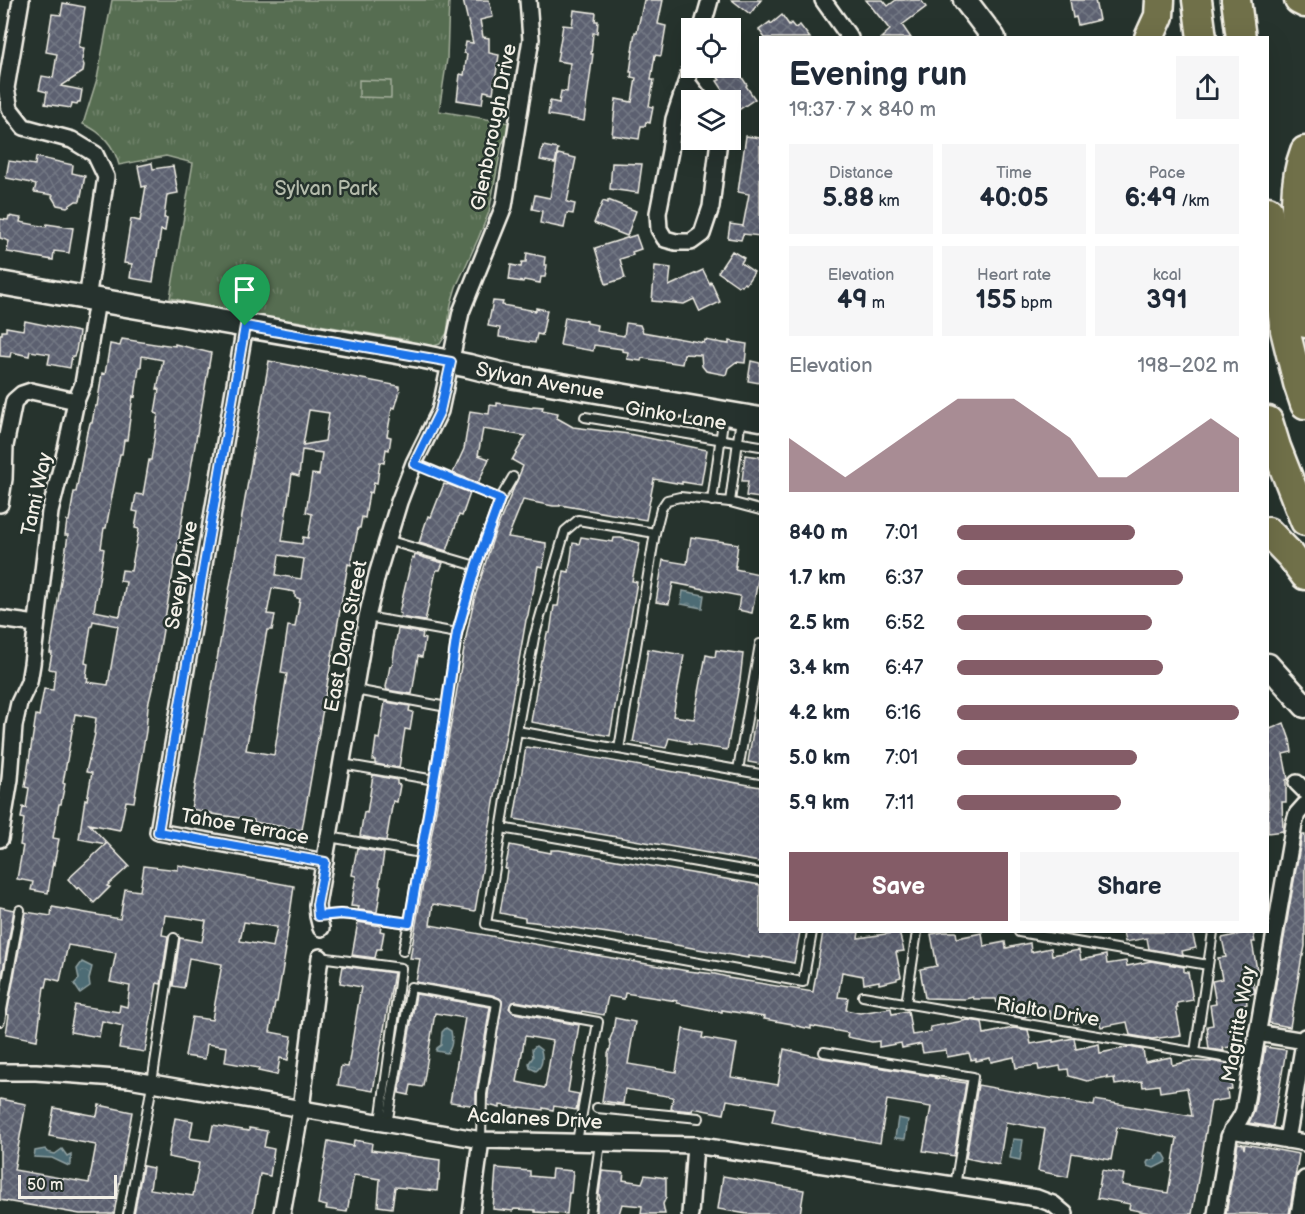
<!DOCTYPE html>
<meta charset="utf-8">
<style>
body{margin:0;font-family:"Balsamiq Sans",sans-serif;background:#f6f6f7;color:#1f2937;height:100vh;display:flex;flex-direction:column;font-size:22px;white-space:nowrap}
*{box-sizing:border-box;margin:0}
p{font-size:20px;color:#747a83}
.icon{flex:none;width:33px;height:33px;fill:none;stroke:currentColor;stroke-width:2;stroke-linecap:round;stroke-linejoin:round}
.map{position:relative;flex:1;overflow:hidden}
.drawer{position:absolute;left:759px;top:36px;width:510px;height:897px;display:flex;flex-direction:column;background:#fff;border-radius:0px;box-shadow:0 6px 24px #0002}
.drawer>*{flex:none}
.buttons{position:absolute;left:681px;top:18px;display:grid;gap:12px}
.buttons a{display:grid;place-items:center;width:60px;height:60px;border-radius:0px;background:#fff;box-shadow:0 6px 24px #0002;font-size:30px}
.scale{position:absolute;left:18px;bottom:15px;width:99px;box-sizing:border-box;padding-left:6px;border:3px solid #f4f1e8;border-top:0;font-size:16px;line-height:21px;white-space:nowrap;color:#f4f1e8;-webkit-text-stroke:4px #26332d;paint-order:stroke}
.pin{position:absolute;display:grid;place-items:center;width:51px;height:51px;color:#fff;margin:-62px -26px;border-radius:50% 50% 50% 0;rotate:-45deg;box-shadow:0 0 6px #0007}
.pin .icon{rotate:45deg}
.round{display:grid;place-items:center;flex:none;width:63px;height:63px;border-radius:0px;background:#f6f6f7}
.summary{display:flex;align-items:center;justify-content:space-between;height:102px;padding:0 30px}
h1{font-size:33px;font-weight:800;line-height:45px}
.figures{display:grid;grid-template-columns:repeat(3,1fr);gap:9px;height:102px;padding:6px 30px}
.figures div{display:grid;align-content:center;border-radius:0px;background:#f6f6f7;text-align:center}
.figures b{font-size:26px;font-weight:800}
.figures small{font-size:16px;font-weight:400}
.figures p{font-size:16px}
.chart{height:168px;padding:12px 30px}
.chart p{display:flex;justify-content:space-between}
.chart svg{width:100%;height:108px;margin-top:6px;fill:#845c67;opacity:.7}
.primary-button{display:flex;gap:12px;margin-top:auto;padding:12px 30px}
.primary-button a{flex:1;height:69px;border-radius:0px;background:#845c67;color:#fff;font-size:24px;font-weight:800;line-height:69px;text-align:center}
.primary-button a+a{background:#f6f6f7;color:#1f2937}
ul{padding:0 30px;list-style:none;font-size:20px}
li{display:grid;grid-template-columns:96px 72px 1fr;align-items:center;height:45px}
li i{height:15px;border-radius:8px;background:#845c67}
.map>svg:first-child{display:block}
.grass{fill:url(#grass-tufts);stroke:#a5af9c;stroke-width:1.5}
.pitch{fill:#566d51;stroke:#a5af9c;stroke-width:1.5}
.water{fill:url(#water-ripples);stroke:#90a1a2;stroke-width:1.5}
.building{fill:url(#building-cross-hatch);stroke:#f4f1e8;stroke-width:1.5;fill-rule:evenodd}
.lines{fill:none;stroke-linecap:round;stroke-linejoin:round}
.lane-casing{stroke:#f4f1e8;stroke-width:12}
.street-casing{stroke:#f4f1e8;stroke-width:20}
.secondary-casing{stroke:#f4f1e8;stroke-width:27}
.highway-casing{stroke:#f4f1e8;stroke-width:33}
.lane{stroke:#26332d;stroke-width:8}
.street{stroke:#26332d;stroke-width:15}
.secondary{stroke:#26332d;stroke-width:22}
.highway{stroke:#70704a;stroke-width:28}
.route-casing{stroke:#fff;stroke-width:12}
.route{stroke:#1a73e8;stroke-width:8}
.labels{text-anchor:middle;stroke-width:5;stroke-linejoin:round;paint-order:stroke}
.street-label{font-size:20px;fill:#f4f1e8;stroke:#26332d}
.park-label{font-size:20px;fill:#b5bcac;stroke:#26332d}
</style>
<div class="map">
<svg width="1305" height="1214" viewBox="0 0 1305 1214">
<defs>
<pattern id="grass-tufts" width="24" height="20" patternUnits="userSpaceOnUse" patternTransform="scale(1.5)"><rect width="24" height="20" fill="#566d51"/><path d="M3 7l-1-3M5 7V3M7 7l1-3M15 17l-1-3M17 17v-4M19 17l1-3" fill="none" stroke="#6f826a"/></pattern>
<pattern id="water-ripples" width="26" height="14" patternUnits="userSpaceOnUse" patternTransform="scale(1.5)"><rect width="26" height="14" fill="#4e6c74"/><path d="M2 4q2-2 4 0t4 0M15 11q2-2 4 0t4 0" fill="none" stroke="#688188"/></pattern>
<pattern id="building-cross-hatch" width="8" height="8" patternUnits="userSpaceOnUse" patternTransform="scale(1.5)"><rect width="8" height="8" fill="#5b616f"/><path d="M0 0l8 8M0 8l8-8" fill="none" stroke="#737884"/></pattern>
</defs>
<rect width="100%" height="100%" fill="#26332d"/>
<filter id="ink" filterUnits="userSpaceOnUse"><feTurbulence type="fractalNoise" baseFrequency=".0167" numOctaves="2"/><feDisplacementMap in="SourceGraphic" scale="12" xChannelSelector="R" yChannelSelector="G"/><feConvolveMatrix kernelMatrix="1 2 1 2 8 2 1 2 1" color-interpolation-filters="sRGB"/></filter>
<g filter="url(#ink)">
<path class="grass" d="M112 0H449L447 59 439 111 510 123 509 132 502 144 489 212 478 239 456 287 451 304 447 333 440 344C427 350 419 344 407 340L296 321 285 322 189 305 180 300 170 298 193 163 166 156 119 165C114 145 102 132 83 124L97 79Z"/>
<path class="pitch" d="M359 80 391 81V98L359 97Z"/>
<g class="water">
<path d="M683 591 704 595 702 608 681 604Z"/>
<path d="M82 962 92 967 89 979 90 986 80 993 74 984 79 979 77 969Z"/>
<path d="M446 1028 451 1031C453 1039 452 1048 447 1053L436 1051 437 1048 441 1045 442 1032Z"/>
<path d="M536 1046 541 1050C543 1058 543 1066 536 1071L530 1068 529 1063 533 1057 532 1049Z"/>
<path d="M898 1118 908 1120 905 1139 895 1138Z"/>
<path d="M1013 1139 1023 1140 1020 1160 1010 1158Z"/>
<path d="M45 1149 47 1152 55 1154 62 1149 67 1156 71 1154V1164L69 1166 52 1158 34 1157 35 1151Z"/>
<path d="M1160 1153 1164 1154 1167 1159 1166 1162 1154 1168 1148 1166 1147 1163 1148 1161 1155 1159 1156 1156Z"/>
</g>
<g class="building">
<path d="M463 0H489L493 17 480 20 483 37 489 38V53L499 55 493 93 484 91 482 104 457 100 460 74 464 75 467 54 464 53 466 42 473 43Z"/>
<path d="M644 0H663L658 24 666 26 661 56 655 55 651 80H654L649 106 653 107 650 123 646 122 645 126H641L639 139 612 135 616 99 632 102 636 78 631 77 632 72H630L633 51H632L635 32H637Z"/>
<path d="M732 0H761L750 14Z"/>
<path d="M866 0H883L888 6 896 0H921L926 7 902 25 911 38H881L890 30Z"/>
<path d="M1070 0H1095L1099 20 1078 25 1076 17 1073 18Z"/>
<path d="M63 3 85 7 79 47 84 48 82 60 84 65 83 72 61 86 82 90 80 102H78L77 104 72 103 71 108 45 104 47 92 39 90 42 76 53 78 57 54 46 52 52 14 61 15Z"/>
<path d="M574 10 596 13 595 21H598L597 33H593L591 54H593L584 121 548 115 550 101 559 103 561 91 567 92 570 63 557 61 563 25 572 26Z"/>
<path d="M782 15 789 25 791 23 795 28 800 25 810 38H765L759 30 770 22 771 24Z"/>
<path d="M733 64 747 85 746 86 755 99 737 111 717 81 720 80 716 75 727 68H730V65Z"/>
<path d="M746 136 760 138V236L743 234 741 240 728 238 730 224 743 226 749 194 738 192Z"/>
<path d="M543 146 558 149 555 163 540 160Z"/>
<path d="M558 154 576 158 567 202 575 204 573 214 567 213 564 228 540 223 542 211 532 209 535 195 550 198Z"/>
<path d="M36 157 73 165 72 173 85 176 80 201H76L67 207 57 205 52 197 53 195 34 192 36 185 32 184V183L6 178 9 161 35 165Z"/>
<path d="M152 163 153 169 173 166 178 193 167 195 164 218H167L165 231 161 230 153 282 130 278 132 264 124 263 131 219 140 221 146 186 142 187 138 166Z"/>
<path d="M612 163 642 164 638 193 610 189Z"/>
<path d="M608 200 636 211 627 236 594 223 603 201 608 203Z"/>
<path d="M9 216 21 218 20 222 46 227 47 224 73 228 69 253 54 251 53 260 7 252 9 241 0 238V219L8 220Z"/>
<path d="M636 235 641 249 632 252 633 255 620 259 625 278 606 284 595 248Z"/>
<path d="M732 251 744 258 741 263 754 272 746 284 744 283 742 286 740 285 738 286 718 272Z"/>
<path d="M527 253 545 257 544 265H547L545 277H541L540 283 524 280 523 282 509 280 511 265 521 267 522 262H526Z"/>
<path d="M655 266 671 268 669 286 703 270 710 284 711 282 720 302 700 312 694 299 684 304 652 301Z"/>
<path d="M493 301 503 302 502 305 536 311V308L547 310 542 335 537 334 535 343 499 337 500 328 488 326Z"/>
<path d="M565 317 587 321V323L597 325 596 331 624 336 626 323 640 325 643 332 704 343 705 340 729 344V341L747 344 745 363 736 362 728 368 726 375 706 371 702 366 701 355 684 354 682 364 642 358 641 361 627 359 628 352 622 351V349L594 345 593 351 560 345Z"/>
<path d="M25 321 79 332 76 351 74 356H72L70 368 48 364 50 354 30 351 29 356 11 352 10 357 0 356V334H2V331H6V327L23 330Z"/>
<path d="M122 339 161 345V344L175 346V344L211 353 155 676 148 706 146 731 134 802 126 801 120 830 89 824 129 866 107 886 110 887 94 903 79 887 77 889 68 879 106 844 79 839 85 799 87 800 92 773 86 772 95 734 94 733 96 718 75 714 63 783 65 784 62 798 61 804H59L53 838 59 839 54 864 53 862 48 893 31 890 33 882 17 879 23 846 20 845 24 819 21 818 23 807 26 808 29 788 25 787 36 715 39 716 44 689 53 690 55 670 49 669 52 653H50L68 535H65L67 521H69L74 492H76L87 432H88L90 423H92L95 406H97L102 373 105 374 110 344 120 346ZM142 356 163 360 157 389H159L155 413 158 414 151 460H149L143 495 136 494 133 511 138 512 135 528 139 529 131 571 122 570 120 581 126 582 120 616 94 611 104 549 101 548 104 528H106L120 454H122L124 440H127L133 396 135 397 139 367H141ZM93 621 118 626 108 685 87 682 88 678 86 677 88 664 85 663 91 626H92Z"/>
<path d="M269 361 399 386V390L400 391 395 408 392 407 387 436 391 437 389 450 386 449 384 463 380 462 377 483 374 482 372 493 369 492 365 518 362 517 360 528H358L351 565 348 564 302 830 254 822V820L212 814V813L191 809ZM309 410 329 413 325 441 303 445ZM302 450 322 453 319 475 312 474 306 512 312 514 308 538 303 537 302 544 282 541 292 474 299 476ZM279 555 304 559 301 579 276 575ZM272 588 295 592V597L300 599 295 627 288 626 281 673 287 674 274 755 246 750 267 630H272L275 615 267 614Z"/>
<path d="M751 361 760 363V383L748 381Z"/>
<path d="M497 403 532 408 533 406 543 407 542 410 558 413 557 418 573 427 629 434 707 450 701 485 682 482V484L654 479 646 520 560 505V506H553L523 500 508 537 546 543V550L543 567 538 566 533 593H532L528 615 526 620 475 911 433 904 430 925 595 955 688 971 715 974 728 977V978L813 992 823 932H859L858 938 899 932 904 951 896 952 901 977 897 978V980L879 984V981L864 984 863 976 842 972 838 997 848 998 846 1010 860 1013 891 1008 892 1014 908 1011 912 1035 931 1032 930 1027 968 1020 982 1022 984 1034 1013 1028 1028 1030 1031 1044 1053 1040V1042L1074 1038 1076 1049 1099 1044 1100 1053 1130 1047 1143 1050 1145 1062 1171 1057 1172 1065 1190 1061 1211 1062V1061L1227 1064 1232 1089 1227 1090 1228 1099 1211 1102 1192 1214H1155L1129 1209 1130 1204 1097 1198 1102 1170 1124 1174 1122 1185 1168 1193 1177 1138 1117 1127 1111 1160 1072 1153 1068 1177 1038 1171 1045 1129 1006 1122 999 1165 966 1158 978 1085 1094 1106 1095 1100 1192 1116 1187 1088 1160 1092 1159 1085 1143 1087 1142 1081 1115 1085 1114 1078 1107 1079V1077L1087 1081 1069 1076 1068 1069 1061 1070 1060 1066 1039 1070 1038 1065 1016 1068 1014 1057 991 1062 990 1058 976 1061V1059L971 1060 969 1053 947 1057 946 1050 923 1053 921 1044 902 1048 901 1043 879 1047V1041L872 1042 847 1037 848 1033 811 1026V1029L792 1025V1024L764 1019 765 1017 722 1010V1012L677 1003V1001L644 996 625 993 624 999 608 996 604 1015 582 1011 581 1013 516 1001 511 1003 509 1008 514 1013 579 1025 568 1092 579 1094 576 1110 554 1106 553 1110 543 1108V1110L520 1107V1108L500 1105V1108L488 1105V1095L502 1001 499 998 492 995 416 982 420 959 410 958 467 632 474 600 494 535 523 466 512 460 526 436 483 429 478 455 489 459 478 483 453 473 464 449 470 411 489 414 490 405 497 406ZM525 1036 553 1041 545 1088 517 1082Z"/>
<path d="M745 455 760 457V498L746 496 748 481H742Z"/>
<path d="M444 484 447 485 448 484 470 493 462 516 459 515 447 551 419 543 428 516 431 517Z"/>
<path d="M581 537 613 542 614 538H621L640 543 632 581 637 582 610 736 531 722 541 660H542L547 633H550L554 606H558L564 571 569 572 573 543 579 544Z"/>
<path d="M691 537 738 544 735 566H736L735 569 759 574 752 613 738 610 740 596 673 583 669 604 656 602 663 560 687 564Z"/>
<path d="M415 555 443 563 440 570H437L436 571 425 621 400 617 401 614 399 613 412 557 414 558Z"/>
<path d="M398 629 423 633 422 638 425 639 422 657 418 656 412 694 387 690 386 687 390 666H392Z"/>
<path d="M648 649 684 655 673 716 694 719 706 655 715 657 716 650 743 654 740 680 727 750 688 744 689 742 669 738 666 748 633 742 640 706H639Z"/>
<path d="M385 702 410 706 409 711 413 712 410 730 405 729 399 768 375 764V760H373L376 738 379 739Z"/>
<path d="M755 720 760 721V764L748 762Z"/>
<path d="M1284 723 1290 740 1292 752 1283 754 1288 779 1286 780V802H1282L1283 830V831L1268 833V730Z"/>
<path d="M526 747 532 748 533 747 760 787V862L514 819Z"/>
<path d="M373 775 397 780V784L400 785 397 802 393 801 386 841 360 836 364 812 367 813Z"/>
<path d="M1302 835H1305V946L1303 956H1302L1290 1027 1269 1023Z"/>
<path d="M510 845 551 853V850H559L760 885V932H800L794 963 763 957V958L748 956V958L621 935 534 922 525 921V918L500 913 506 877 507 869H505Z"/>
<path d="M357 848 384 853 379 886H381L377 912 358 910 359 907 351 906 356 876 352 875Z"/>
<path d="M178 865 294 886 285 949H286L277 1002H275L270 1032 292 1036 288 1060 280 1058 277 1075 258 1071 259 1068 225 1062 227 1047 207 1044 205 1059 185 1056 192 1017 212 1020 222 964 189 958 184 988 173 986 180 938 202 942 206 921 182 917 165 915 162 935 168 936 161 984 157 983 145 1052 119 1048 123 1026 102 1021 99 1037 70 1032 75 1005 119 1012 120 1005 127 1007 130 986 110 982 116 953 68 945 60 981 48 978 46 987H44L37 1040 6 1034 9 1015 7 1014 26 912 51 916 52 907 120 919 125 889 140 891 144 866 178 870ZM244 922 277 927 273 947 240 941Z"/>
<path d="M0 907 14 910 0 987Z"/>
<path d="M358 922 381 926 380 931 384 932 381 949H377L375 958 352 955Z"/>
<path d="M944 932H956L957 938 982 933 984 946 1005 942 1006 948 1030 943 1031 952 1051 948 1052 955 1079 950 1081 960 1106 955 1107 964 1126 961 1127 966 1151 961 1184 967V972H1188L1193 1000 1177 1003 1178 1008H1176L1181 1035 1152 1039 1130 1035 1127 1022 1101 1027 1099 1020 1074 1024 1073 1016 1051 1020 1050 1011 1025 1016V1017L1010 1015 1009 1008 1004 1009 1003 1003 997 1004 996 999H974L973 997 965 999 925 998 920 969 937 966 931 934Z"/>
<path d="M1123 932H1192L1196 948 1182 951 1183 955 1149 949 1147 938 1125 942Z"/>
<path d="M1249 932H1253L1255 942H1252L1257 970 1251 971 1255 993 1246 995 1247 1004 1244 1005 1246 1017 1238 1018 1241 1039 1236 1040 1238 1046 1223 1048 1224 1051 1209 1049 1207 1033H1208L1207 1026 1213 1025 1210 1005 1216 1004 1212 981 1222 979 1218 958 1226 957 1222 938Z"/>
<path d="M343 966 394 973 373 1091 338 1085 341 1066 348 1067 361 987 340 983Z"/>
<path d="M416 994 490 1007 476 1093V1106L450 1102 465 1018 435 1013 423 1086 422 1087 411 1085 409 1095 399 1093Z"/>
<path d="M615 1018 635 1022 628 1064 676 1072 683 1029 703 1033 702 1038 737 1044 731 1077 778 1085 784 1049 823 1058 937 1077 934 1078 966 1083 954 1156 923 1151 931 1107 887 1100 880 1143 801 1129V1128L772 1122 775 1108 727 1100 724 1114 693 1108 692 1111 671 1109 673 1097 625 1089 623 1104 602 1101 608 1062V1054L611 1046 610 1039 613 1032Z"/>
<path d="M1265 1047 1286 1050 1273 1127 1249 1123 1254 1112Z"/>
<path d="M0 1099 26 1104 14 1170 89 1183 96 1145 49 1136 54 1108 97 1116 99 1105 132 1112 114 1214H80L0 1200Z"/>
<path d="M175 1118 193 1121 190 1138 210 1141 213 1125 249 1131V1128L267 1131 264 1147 274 1149 270 1176 260 1174 253 1214H134L143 1166 153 1168 150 1189 193 1196 199 1163 168 1157Z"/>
<path d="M354 1140 372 1143 371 1150 440 1160 439 1180H438L437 1191 395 1187 392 1208 378 1206 380 1179 354 1175 347 1212 326 1209 327 1206 318 1204 328 1141 353 1146Z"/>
<path d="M1238 1143 1243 1144 1244 1149 1245 1144 1299 1154 1289 1214H1226Z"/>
<path d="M496 1168 530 1171V1176L551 1178 552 1169 573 1171 571 1193H569L567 1214 535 1212V1210L514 1209 513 1211 493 1209Z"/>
<path d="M602 1171 624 1173 623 1180 642 1183 645 1175 666 1178V1197L663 1204 665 1214H641L642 1206 622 1204 619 1214H597V1204L600 1198 599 1194Z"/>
<path d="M723 1176 804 1190 800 1214H747L718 1209Z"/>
</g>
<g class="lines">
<g class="lane-casing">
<g id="lane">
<path d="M585 417 760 446"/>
<path d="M414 463 500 499"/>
<path d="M712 501 724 414"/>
<path d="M730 502 741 418"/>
<path d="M760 510 730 502 680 497 667 500 661 509 655 533 578 520 565 531 534 638 517 731 486 924 803 982 812 932"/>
<path d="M387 540 476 566"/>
<path d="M367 617 457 633"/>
<path d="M355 690 447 707"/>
<path d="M517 731 760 774"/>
<path d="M619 749 655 533"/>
<path d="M342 764 435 780"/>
<path d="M738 770 760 644"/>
<path d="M501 828 760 873"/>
<path d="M329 837 421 853"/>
<path d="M318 916 340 914 352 915 409 923"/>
<path d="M1019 932 1208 965"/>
<path d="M403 951 409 923 443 729 457 633 476 566 500 499 513 477"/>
<path d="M320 957 401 968 380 1122"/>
<path d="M863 996 1228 1058"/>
<path d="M906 1004 917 932"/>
<path d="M515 1007 598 1022 577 1142"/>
<path d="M0 1021 20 910"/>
<path d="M824 1052 973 1077 955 1186"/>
<path d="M1195 1052 1213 932"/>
<path d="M597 1108 699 1118"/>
<path d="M387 1124 411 987 491 1001 497 1003 482 1094 481 1140"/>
<path d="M128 1214 150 1096 174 938"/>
<path d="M590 1214 600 1143"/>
</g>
</g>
<g class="street-casing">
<g id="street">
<path d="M21 0 6 88 10 109 24 127 72 140 95 154 106 177 87 299"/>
<path d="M823 0 850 38"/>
<path d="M702 28 710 0"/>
<path d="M692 65 674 119 670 151 658 213 659 229 665 239 676 242H691L702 234 711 207 719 140"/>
<path d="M687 82 701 100"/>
<path d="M245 326 158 832 325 862"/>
<path d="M0 504 4 479 5 446 14 401 22 394 31 391 76 401"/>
<path d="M0 619 36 624"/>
<path d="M1297 783 1305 791"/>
<path d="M0 839 10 779 14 726 19 703 29 682 32 664 50 512 66 449 76 401 83 384 97 301"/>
<path d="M321 928 318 916 317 905 367 617 377 575 399 502 414 463 440 411 461 312 504 206 531 39 528 0"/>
<path d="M1257 1033 1305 1041"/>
<path d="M0 1072H36L129 1079 481 1140 695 1145 1037 1198 1053 1204 1065 1214"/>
<path d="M1232 1130 1305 1143"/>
<path d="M1287 1140 1305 1037"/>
<path d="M282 1214 301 1109 320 957"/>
<path d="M471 1214 481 1140"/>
<path d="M690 1214 695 1145"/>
<path d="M1216 1214 1229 1137C1233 1127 1241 1120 1244 1110L1294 824 1297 814 1305 805"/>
<path d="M1299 1214 1305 1179"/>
</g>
</g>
<g class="secondary-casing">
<g id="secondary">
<path d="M965 0 994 38"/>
<path id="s1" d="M0 283 420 356 469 366 509 376 760 419"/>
<path d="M1268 665 1305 706"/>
</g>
</g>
<g class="highway-casing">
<g id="highway">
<path d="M1197 0 1202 38"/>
<path d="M1236 0 1241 38"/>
<path d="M1299 0 1305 3"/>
<path d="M1149 38 1159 16 1160 0"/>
<path d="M1305 151C1292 185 1296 222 1299 258 1301 280 1302 302 1305 323"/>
<path d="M1268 211 1285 330 1298 383 1305 404"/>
<path d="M1268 421 1276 447 1305 521"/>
<path d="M1268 532 1291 556 1305 575"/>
</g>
</g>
<use href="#lane" class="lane"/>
<use href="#street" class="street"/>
<use href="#secondary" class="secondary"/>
<use href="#highway" class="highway"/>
</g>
</g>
<g class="lines" filter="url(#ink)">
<g class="route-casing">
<path id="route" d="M245 326 451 362 440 411 414 464 500 499 476 566 457 633 443 729 409 923 352 915 340 914 318 916 317 905 325 862 158 832Z"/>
</g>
<use href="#route" class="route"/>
</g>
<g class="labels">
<g class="street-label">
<text transform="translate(493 127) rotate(-79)" y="7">Glenborough Drive</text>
<text dy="7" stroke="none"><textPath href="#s1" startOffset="549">Sylvan Avenue</textPath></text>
<text transform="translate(676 415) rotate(9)" y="7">Ginko Lane</text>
<text transform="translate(36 494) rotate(-78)" y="7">Tami Way</text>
<text transform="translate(181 575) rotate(-80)" y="7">Sevely Drive</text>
<text transform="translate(345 636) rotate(-79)" y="7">East Dana Street</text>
<text transform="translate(245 826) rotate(10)" y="7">Tahoe Terrace</text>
<text transform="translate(1048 1011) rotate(9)" y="7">Rialto Drive</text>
<text transform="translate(1238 1024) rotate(-80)" y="7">Magritte Way</text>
<text transform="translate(535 1118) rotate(3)" y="7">Acalanes Drive</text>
</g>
<g class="park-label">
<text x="326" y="195">Sylvan Park</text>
</g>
</g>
</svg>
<div class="buttons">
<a><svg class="icon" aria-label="locate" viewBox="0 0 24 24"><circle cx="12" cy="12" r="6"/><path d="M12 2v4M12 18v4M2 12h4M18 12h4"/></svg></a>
<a><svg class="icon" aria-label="layers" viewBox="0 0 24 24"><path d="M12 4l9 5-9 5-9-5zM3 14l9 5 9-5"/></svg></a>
</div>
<div class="scale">50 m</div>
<div class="pin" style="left:245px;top:326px;background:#1e9e55"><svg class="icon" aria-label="arrive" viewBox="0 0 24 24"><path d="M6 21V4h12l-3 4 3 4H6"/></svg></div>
<section class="drawer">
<div class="summary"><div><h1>Evening run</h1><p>19:37 · 7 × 840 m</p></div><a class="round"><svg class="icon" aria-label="share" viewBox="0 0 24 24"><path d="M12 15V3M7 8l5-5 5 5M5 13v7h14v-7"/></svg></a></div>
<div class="figures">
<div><p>Distance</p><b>5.88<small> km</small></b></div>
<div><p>Time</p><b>40:05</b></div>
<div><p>Pace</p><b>6:49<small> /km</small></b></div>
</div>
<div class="figures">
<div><p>Elevation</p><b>49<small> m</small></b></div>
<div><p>Heart rate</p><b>155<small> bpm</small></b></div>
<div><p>kcal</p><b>391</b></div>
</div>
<div class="chart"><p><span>Elevation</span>198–202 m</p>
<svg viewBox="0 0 160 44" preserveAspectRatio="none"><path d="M0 44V22L10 30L20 38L30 30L40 22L50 14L60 6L70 6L80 6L90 14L100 22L110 38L120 38L130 30L140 22L150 14L160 22V44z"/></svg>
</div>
<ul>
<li><b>840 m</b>7:01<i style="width:63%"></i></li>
<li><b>1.7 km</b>6:37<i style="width:80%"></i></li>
<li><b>2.5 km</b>6:52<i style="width:69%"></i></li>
<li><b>3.4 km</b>6:47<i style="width:73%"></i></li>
<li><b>4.2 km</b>6:16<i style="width:100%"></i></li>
<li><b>5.0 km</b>7:01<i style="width:64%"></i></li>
<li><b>5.9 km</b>7:11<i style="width:58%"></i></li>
</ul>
<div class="primary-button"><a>Save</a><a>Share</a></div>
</section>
</div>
